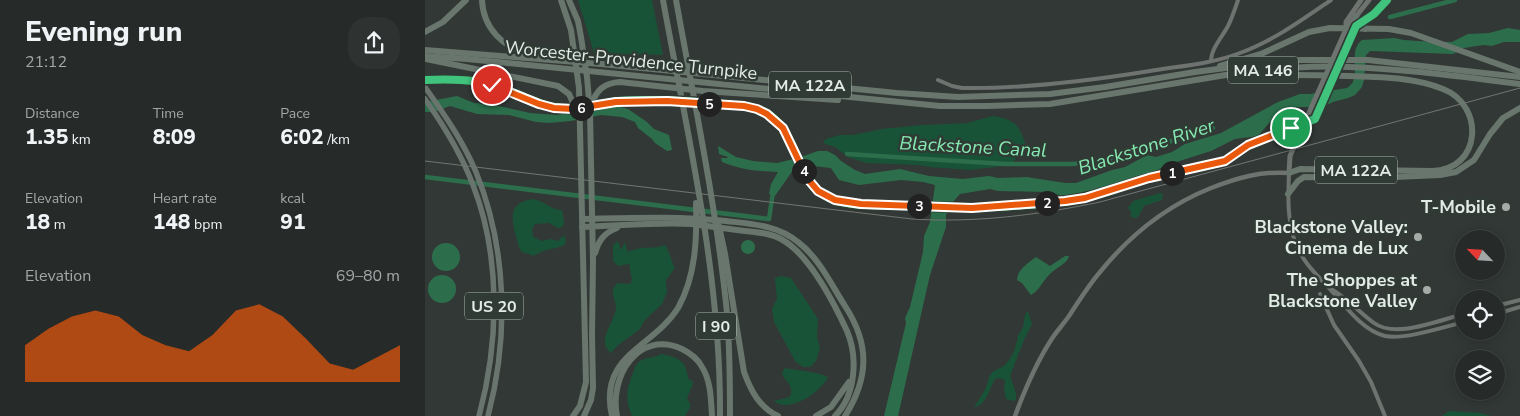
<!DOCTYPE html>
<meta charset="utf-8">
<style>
body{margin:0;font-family:"Nunito Sans",sans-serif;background:#2e3230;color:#f1f3f6;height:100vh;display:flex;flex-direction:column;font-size:19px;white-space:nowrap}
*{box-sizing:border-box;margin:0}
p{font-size:16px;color:#a4a7a8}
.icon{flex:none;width:28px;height:28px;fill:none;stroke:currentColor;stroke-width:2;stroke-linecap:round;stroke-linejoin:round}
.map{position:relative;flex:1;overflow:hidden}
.details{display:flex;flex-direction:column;background:#262a28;width:425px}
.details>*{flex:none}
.needle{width:32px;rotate:295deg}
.controls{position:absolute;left:1030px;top:230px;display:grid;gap:10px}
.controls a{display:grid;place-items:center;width:50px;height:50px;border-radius:50%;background:#262a28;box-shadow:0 2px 12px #0003,0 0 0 1px #424645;font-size:25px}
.pin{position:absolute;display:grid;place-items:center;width:42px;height:42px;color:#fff;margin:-21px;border:2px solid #fff;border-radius:50%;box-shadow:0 1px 5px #0007}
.km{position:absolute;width:25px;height:25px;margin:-12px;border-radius:50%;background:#222;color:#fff;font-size:14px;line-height:25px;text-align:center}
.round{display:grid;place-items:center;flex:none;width:52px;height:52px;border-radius:20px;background:#2e3230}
.head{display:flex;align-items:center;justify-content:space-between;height:85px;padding:0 25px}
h1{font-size:28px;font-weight:800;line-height:38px}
.figures{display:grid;grid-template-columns:repeat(3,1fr);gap:8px;height:85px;padding:5px 25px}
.figures div{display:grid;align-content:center}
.figures b{font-size:21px;font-weight:800}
.figures small{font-size:14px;font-weight:400}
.figures p{font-size:14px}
.chart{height:140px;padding:10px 25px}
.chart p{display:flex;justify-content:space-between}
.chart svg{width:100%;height:90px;margin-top:5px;fill:#ea580c;opacity:.7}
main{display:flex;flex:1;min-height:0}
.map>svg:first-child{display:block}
.green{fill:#195337}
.water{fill:#2c6e4c}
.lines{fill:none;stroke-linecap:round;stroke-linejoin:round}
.canal{stroke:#2c6e4c;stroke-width:4.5}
.minor{stroke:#6e7370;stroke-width:4}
.tertiary{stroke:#6e7370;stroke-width:4.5}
.secondary{stroke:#6e7370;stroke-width:5}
.primary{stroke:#6a746f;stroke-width:5.5}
.motorway{stroke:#68766e;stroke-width:6}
.rail{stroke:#727673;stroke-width:1}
.cycleway-casing{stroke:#2f3b34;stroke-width:11}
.cycleway{stroke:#40c37c;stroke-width:8}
.route-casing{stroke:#fff;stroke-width:10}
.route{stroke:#ea580c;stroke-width:6}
.poi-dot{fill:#a5aca8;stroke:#2f3b34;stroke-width:2}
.labels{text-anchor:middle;stroke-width:5;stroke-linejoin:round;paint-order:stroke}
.shield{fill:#2f3b34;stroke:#adb6b1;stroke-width:1}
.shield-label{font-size:16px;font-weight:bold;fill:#e3ebe6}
.street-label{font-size:18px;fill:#e3ebe6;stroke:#2f3b34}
.poi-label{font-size:18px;font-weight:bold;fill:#e3ebe6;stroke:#2f3b34;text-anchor:end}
.water-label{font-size:19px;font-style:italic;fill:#86e9b1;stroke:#2f3b34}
</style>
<main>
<section class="details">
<div class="head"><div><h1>Evening run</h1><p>21:12</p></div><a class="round"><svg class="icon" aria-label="share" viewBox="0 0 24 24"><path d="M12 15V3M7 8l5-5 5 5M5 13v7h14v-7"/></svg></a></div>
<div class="figures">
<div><p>Distance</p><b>1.35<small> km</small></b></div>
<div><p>Time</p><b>8:09</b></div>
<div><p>Pace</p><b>6:02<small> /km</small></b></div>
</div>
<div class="figures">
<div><p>Elevation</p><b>18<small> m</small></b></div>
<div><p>Heart rate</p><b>148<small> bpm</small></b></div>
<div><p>kcal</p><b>91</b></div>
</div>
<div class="chart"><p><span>Elevation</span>69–80 m</p>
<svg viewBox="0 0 160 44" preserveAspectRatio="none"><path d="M0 44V26L10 18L20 12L30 9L40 12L50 21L60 26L70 29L80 21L90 9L100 6L110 12L120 23L130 35L140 38L150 32L160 26V44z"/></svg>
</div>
</section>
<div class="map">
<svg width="1095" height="416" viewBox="0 0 1095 416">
<rect width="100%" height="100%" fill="#323835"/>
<g class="green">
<path d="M153 0H227L238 55 169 53Z"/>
<path d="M568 116C593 120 595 127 602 149L597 151 588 162 571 167 545 170 505 167 493 165 441 163 423 157 410 147 400 144 398 142 401 139 415 135H428L457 129 497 125 542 123Z"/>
<path d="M735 193 738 194 737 200 719 206 713 217 710 218 706 217V211L703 208 708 201Z"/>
<path d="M108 199C119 201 128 211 137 210L139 221 138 227 133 228 124 223 110 224 107 229 108 237 117 241 126 239 133 241 139 235 141 240 140 244 138 246 118 251 108 256C104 253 101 254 97 252 93 248 92 239 90 233 86 214 85 203 108 199Z"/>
<path d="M193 241 196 250 200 242 202 250 203 252C218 245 225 250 240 245 245 252 246 261 250 268L241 280 242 292 237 304 220 320 214 330 192 346 186 353C170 341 190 322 191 308 191 301 187 296 188 289L192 283 205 284 207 280 204 264 193 266 188 261V245Z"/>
<path d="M356 276 366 278 393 319 392 337 395 348 391 361 385 367H378L370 361 349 322 347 309 352 298 350 280V278Z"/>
<path d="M603 311 607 324 599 340 585 376 591 393V399L589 401 581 399 579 389 580 380 574 378 570 379C564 389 562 405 549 407L560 390 564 378 567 372 579 366 585 359 590 349 593 336 598 327 600 315Z"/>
<path d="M236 354C252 357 262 360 263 379L267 380 268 384 262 398 266 406 260 416H207C200 400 201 389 208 373 210 368 211 362 217 360 223 357 230 358 236 354Z"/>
<path d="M360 368 392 373 403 377C396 392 364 414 349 401L365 397C370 385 360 383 357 373Z"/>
<path d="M1024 411 1055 413 1066 416H1017Z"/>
</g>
<g class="water">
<path d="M1083 28 1095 30V42H1079L1067 46 1058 45 1039 48 1028 54 945 51 941 55 939 80 937 87 930 95 923 98 908 102 898 107H875L861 110 853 120 844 123 833 136 810 139 786 151 742 165 731 171 707 179 648 195 638 196 624 192 573 191 565 189 535 194 527 203 521 215V227L505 275 473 416H459L481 323 480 318 485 307 498 252 499 236 505 222 510 185 498 182 476 180 434 185 414 180 406 168 387 166 368 170 350 196 344 194 346 184 353 172C333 171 316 170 297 162L296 158H302L303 157 294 154 293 146 311 157 328 161 352 163 373 158 393 151H402L410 155 416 161 430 170 440 174 475 169 504 176 538 179 564 176 573 178 602 177 640 183H651L687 170 700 167 722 155 731 157 747 152 760 144 796 133 853 102 875 94H885L922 88C939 78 921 52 937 40L969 38 979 40 1008 42H1027L1043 34 1064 33Z"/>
<path d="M32 96 49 103 65 104 105 113 132 115 188 105 203 109 222 122 229 129 244 135 247 150 242 151 230 143 227 139 213 128 210 122 197 117 176 115 146 121 124 123 111 122 84 115 52 114 25 106 9 112H0V102Z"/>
<circle cx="323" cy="247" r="7"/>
<circle cx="21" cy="257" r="14"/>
<path d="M640 256H644C642 264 632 267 626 273 618 280 615 290 606 295L597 283 592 280C592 270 603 263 611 257L625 266Z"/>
<circle cx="17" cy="289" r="14"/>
</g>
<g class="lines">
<g class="canal">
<path d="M965 17 1030 0"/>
<path d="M422 154 580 164H646L678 162 788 128"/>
<path d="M0 177 344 219 348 192"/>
</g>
<g class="minor">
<path d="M786 61C786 49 797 37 803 26 807 18 810 9 813 0"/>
<path d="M513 80 527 86 537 88C600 89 663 81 725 71 755 66 786 64 815 53 848 41 877 20 906 0"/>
<path d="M864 173C863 197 862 222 871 244 878 262 890 273 903 287 919 304 936 330 960 336 979 340 1019 327 1039 322"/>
<path d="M906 289C922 298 934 312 949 323 971 339 1014 320 1039 314"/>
<path d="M895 294 909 325 934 361 946 382 960 416"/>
<path d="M1071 306 1095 300"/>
<path d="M1071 314 1095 307"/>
</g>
<path class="tertiary" d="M590 416C600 389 612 361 628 337 633 330 639 323 644 316 654 301 663 286 675 272 705 235 741 206 786 188 812 178 835 171 864 173"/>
<g class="secondary">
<path d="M921 29 944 0"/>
<path d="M864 173 865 156 921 29V22L936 0"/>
</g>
<g class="primary">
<path d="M0 87C19 114 38 141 51 172 82 248 84 337 63 416"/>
<path d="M0 99C19 126 36 153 48 185 76 257 74 342 54 416"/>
</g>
<g class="motorway">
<path d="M57 0C58 28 78 48 105 54 114 56 123 56 132 57"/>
<path d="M136 0 146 30 154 88 161 382 155 406 148 416"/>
<path d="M144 0 153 21 156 37 162 77 165 112 168 262 167 334 168 388 166 400 159 416"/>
<path d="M238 0C263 138 296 275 295 416"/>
<path d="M251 0C269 100 290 201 301 303 305 340 305 378 305 416"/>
<path d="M931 16 934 25 940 29"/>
<path d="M0 32 18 22 41 0"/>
<path d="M0 50 176 64 472 93 533 97 625 94 680 87 770 72 846 62 876 60H943L1095 77"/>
<path d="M0 56 42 59 515 106H563L625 104 813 73C850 69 887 65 924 67 981 69 1038 77 1095 84"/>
<path d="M1 59 133 86 144 94 154 116"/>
<path d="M795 66 836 54 884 32 905 28 964 29 986 33 1095 72"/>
<path d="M823 76C857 74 890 75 923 76 955 77 988 77 1018 89 1060 105 1057 170 1007 171L875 169 864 173"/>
<path d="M166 106C171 90 179 83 195 82L278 91 413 100"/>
<path d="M863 194 873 181 879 177 948 178 1015 175 1031 172 1049 160 1065 134 1078 118 1095 108"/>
<path d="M157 219C205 218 253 216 301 221 327 224 352 225 373 242 394 258 406 284 420 306 445 344 444 378 420 416"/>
<path d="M294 226 300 254 319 372C326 391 334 407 353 416"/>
<path d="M157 227C193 226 231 222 267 224 282 226 297 228 312 230 327 232 343 232 356 239 384 254 409 303 422 331 433 357 431 395 410 416"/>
<path d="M170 253C174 240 179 233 192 228"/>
<path d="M187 416C173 355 228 348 253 308 271 276 272 238 271 203"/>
<path d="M192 416C184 377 213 329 257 349 265 353 273 359 277 367 286 381 286 400 287 416"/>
<path d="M391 416 406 407 424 382"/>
</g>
<path class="rail" d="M0 161 487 219C550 223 613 215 675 202L1095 88"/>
<g class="cycleway-casing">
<path id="cycleway" d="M0 80C24 79 48 79 72 86 97 95 118 108 145 109 159 109 173 104 187 102 212 98 319 101 340 112 375 131 369 187 409 200 429 207 460 205 481 206 539 208 598 209 656 198 678 194 700 185 721 179 745 172 769 168 793 163L800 161 823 145 890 119 931 26 949 14 962 0"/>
</g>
<use href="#cycleway" class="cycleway"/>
</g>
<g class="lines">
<g class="route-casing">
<path id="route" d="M67 85 114 104 129 108 148 109 191 102 242 101 319 106 332 109 342 114 358 128 382 178 393 191 410 200 436 204 547 208 640 201 660 198 724 178 800 161 823 145 866 128"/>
</g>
<use href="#route" class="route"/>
</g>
<g class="poi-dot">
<circle cx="1081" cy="207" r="5"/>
<circle cx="993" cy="237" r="5"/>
<circle cx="1002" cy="290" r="5"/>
</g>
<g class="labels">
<g class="shield">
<rect x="803" y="56.5" width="70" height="27" rx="4"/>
<rect x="344" y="71.5" width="82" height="27" rx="4"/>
<rect x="890" y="156.5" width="82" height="27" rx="4"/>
<rect x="40" y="292.5" width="58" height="27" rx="4"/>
<rect x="271" y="312.5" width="40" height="27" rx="4"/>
</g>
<g class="shield-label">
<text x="838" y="76">MA 146</text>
<text x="385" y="91">MA 122A</text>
<text x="931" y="176">MA 122A</text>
<text x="69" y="312">US 20</text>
<text x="291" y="332">I 90</text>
</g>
<g class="street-label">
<text transform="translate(206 60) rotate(6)" y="6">Worcester-Providence Turnpike</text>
</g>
<g class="poi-label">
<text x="1071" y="213">T-Mobile</text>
<text x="983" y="233">Blackstone Valley:<tspan x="983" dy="21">Cinema de Lux</tspan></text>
<text x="992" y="286">The Shoppes at<tspan x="992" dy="21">Blackstone Valley</tspan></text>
</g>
<g class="water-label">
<text transform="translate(548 146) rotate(3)" y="7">Blackstone Canal</text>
<text transform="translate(721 146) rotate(-18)" y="7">Blackstone River</text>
</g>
</g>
</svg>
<div class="controls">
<a><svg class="needle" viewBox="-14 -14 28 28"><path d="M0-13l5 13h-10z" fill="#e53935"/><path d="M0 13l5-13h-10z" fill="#a4a7a8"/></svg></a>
<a><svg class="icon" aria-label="locate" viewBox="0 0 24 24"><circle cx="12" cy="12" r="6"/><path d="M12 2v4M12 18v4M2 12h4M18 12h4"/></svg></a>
<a><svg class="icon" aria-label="layers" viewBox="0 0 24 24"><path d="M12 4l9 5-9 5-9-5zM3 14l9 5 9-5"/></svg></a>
</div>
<div class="pin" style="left:866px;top:128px;background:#1e9e55"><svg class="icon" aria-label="arrive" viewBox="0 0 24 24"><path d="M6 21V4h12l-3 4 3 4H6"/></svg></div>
<div class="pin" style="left:67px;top:85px;background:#d93025"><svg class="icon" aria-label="check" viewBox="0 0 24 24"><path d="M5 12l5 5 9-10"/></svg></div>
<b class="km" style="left:747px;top:173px">1</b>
<b class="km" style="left:622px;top:203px">2</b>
<b class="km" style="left:494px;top:206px">3</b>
<b class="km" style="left:379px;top:171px">4</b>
<b class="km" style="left:284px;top:104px">5</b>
<b class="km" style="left:156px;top:108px">6</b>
</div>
</main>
